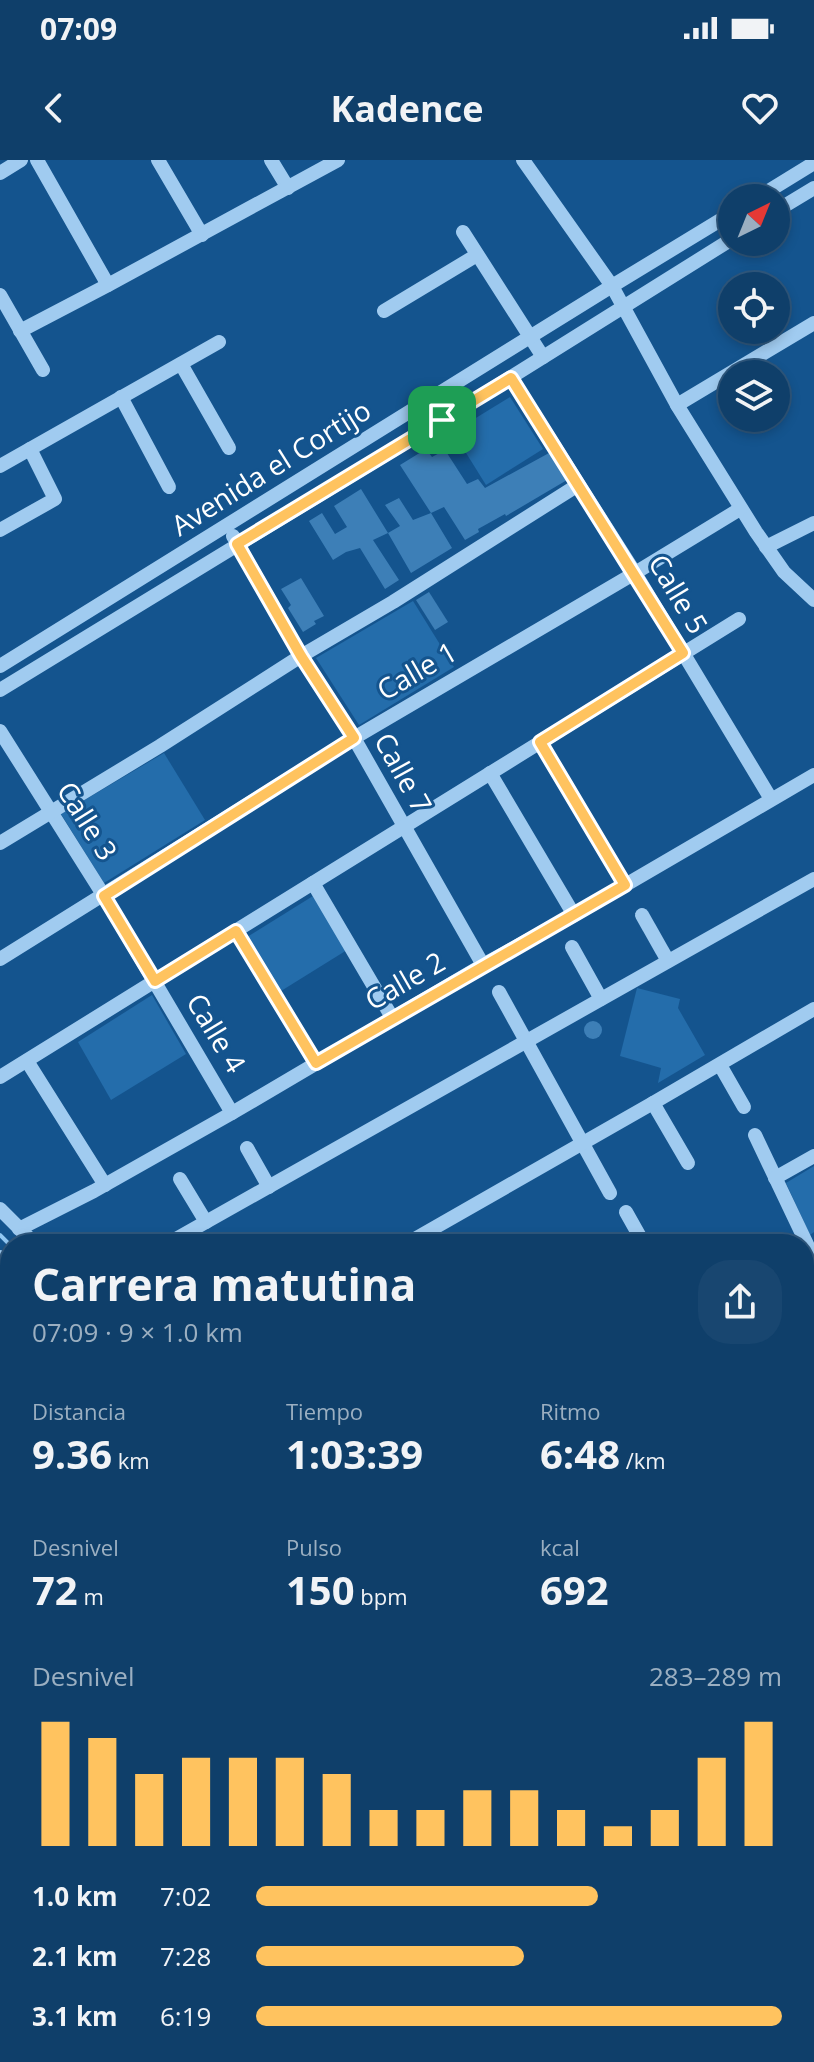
<!DOCTYPE html>
<html lang="es">
<meta charset="utf-8">
<style>
body{margin:0;font-family:"Open Sans",sans-serif;background:#184670;color:#f1f3f6;height:100vh;display:flex;flex-direction:column;font-size:30px;white-space:nowrap}
*{box-sizing:border-box;margin:0}
p{font-size:26px;color:#9bafc1}
.icon{flex:none;width:44px;height:44px;fill:none;stroke:currentColor;stroke-width:2;stroke-linecap:round;stroke-linejoin:round}
.map{position:relative;flex:1;overflow:hidden}
.details{position:absolute;left:0px;top:1074px;width:814px;height:828px;display:flex;flex-direction:column;background:#0f3f6a;border-radius:32px 32px 0 0;box-shadow:0 4px 12px #0003,0 0 0 2px #2f587e}
.details>*{flex:none}
.needle{width:52px;rotate:43deg}
.buttons{position:absolute;left:718px;top:24px;display:grid;gap:16px}
.buttons a{display:grid;place-items:center;width:72px;height:72px;border-radius:50%;background:#0f3f6a;box-shadow:0 4px 12px #0003,0 0 0 2px #2f587e;font-size:40px}
.pin{position:absolute;display:grid;place-items:center;width:68px;height:68px;color:#fff;margin:-34px;border-radius:16px;box-shadow:0 4px 12px #0006}
.round{display:grid;place-items:center;flex:none;width:84px;height:84px;border-radius:32px;background:#184670}
.overview{display:flex;align-items:center;justify-content:space-between;height:136px;padding:0 32px}
h1{font-size:44px;font-weight:700;line-height:60px}
.metrics{display:grid;grid-template-columns:repeat(3,1fr);gap:12px;height:136px;padding:8px 32px}
.metrics div{display:grid;align-content:center}
.metrics b{font-size:40px;font-weight:700}
.metrics small{font-size:22px;font-weight:400}
.metrics p{font-size:22px}
.chart{height:224px;padding:16px 32px}
.chart p{display:flex;justify-content:space-between}
.chart svg{width:100%;height:144px;margin-top:8px;stroke:#ffc35f;stroke-width:6}
ul{padding:0 32px;list-style:none;font-size:26px}
li{display:grid;grid-template-columns:128px 96px 1fr;align-items:center;height:60px}
li i{height:20px;border-radius:10px;background:#ffc35f}
.status{display:flex;justify-content:space-between;align-items:center;height:56px;padding:0 40px;background:#0f3f6a;direction:ltr}
.status svg{height:22px;fill:currentColor}
header{display:flex;justify-content:space-between;align-items:center;height:104px;padding:0 32px;background:#0f3f6a;font-size:36px;font-weight:700}
.map>svg:first-child{display:block}
.green{fill:#246dab}
.lines{fill:none;stroke-linecap:round;stroke-linejoin:round}
.stream{stroke:#92c8f3;stroke-width:4}
.building{fill:#3d7fb7}
.minor{stroke:#a0cbf0;stroke-width:14}
.major{stroke:#e9f3ff;stroke-width:20}
.route-casing{stroke:#fff;stroke-width:16}
.route{stroke:#ffc35f;stroke-width:10}
.labels{text-anchor:middle;stroke-width:6;stroke-linejoin:round;paint-order:stroke}
.street-label{font-size:28px;fill:#fff;stroke:#14548e}
</style>
<div class="status"><b>07:09</b><svg viewBox="0 0 49 12"><path d="M0 12V9h3v3zM5 12V6h3v6zM10 12V3h3v9zM15 12V0h3v12zM26 1h20v11H26zM47 4h2v5h-2z"/></svg></div>
<header><svg class="icon" aria-label="back" viewBox="0 0 24 24"><path d="M15 5l-7 7 7 7"/></svg>Kadence<svg class="icon" aria-label="heart" viewBox="0 0 24 24"><path d="M12 20l-8-8c-3-5 5-10 8-4 3-6 11-1 8 4z"/></svg></header>
<div class="map">
<svg width="814" height="1902" viewBox="0 0 814 1902">
<rect width="100%" height="100%" fill="#14548e"/>
<g class="green">
<path d="M510 237 543 289 486 325 453 272Z"/>
<path d="M413 441 454 507 359 565 316 498Z"/>
<path d="M164 593 205 660 104 723 61 654Z"/>
<path d="M313 736 347 790 281 831 247 777Z"/>
<path d="M637 828 680 839 678 848 705 895 658 923 661 908 620 896Z"/>
<path d="M152 835 186 894 111 940 78 882Z"/>
<path d="M814 1006V1072L810 1075 786 1023Z"/>
</g>
<g class="lines">
<g class="stream">
<path d="M0 1075 10 1085"/>
<path d="M637 1902 652 1892"/>
</g>
</g>
<g class="building">
<path d="M426 289 432 297 445 290 467 324 478 319 485 328 549 293 567 320 506 356 505 354 478 369 479 372 465 380 444 347 431 353 452 388 411 413 388 373 400 366 385 345 399 338 413 360 431 353 400 305Z"/>
<path d="M361 329 388 373 373 380 399 420 385 429 360 388 346 392 333 400 309 361 322 353 335 374 347 367 334 346Z"/>
<path d="M301 418 324 456 314 461 316 464 303 472 288 448 291 445 281 429Z"/>
<path d="M429 432 448 462 435 470 416 440Z"/>
<circle cx="593" cy="870" r="9"/>
<path d="M738 1892H780L787 1897 782 1902H745Z"/>
</g>
<g class="lines">
<g class="minor">
<path d="M37 0 108 125"/>
<path d="M158 0 202 75"/>
<path d="M271 0 288 28"/>
<path d="M523 0 612 126 677 245 756 372 784 412 814 440"/>
<path d="M0 13 21 0"/>
<path d="M757 38 814 3"/>
<path d="M776 51 814 28"/>
<path d="M463 72 543 197"/>
<path d="M0 135 43 210"/>
<path d="M384 151 477 95"/>
<path d="M20 171 108 125 338 0"/>
<path d="M181 204 229 288"/>
<path d="M511 218 635 413 771 639"/>
<path d="M121 237 169 327"/>
<path d="M677 245 814 163"/>
<path d="M0 306 219 182"/>
<path d="M0 370 55 339 30 289"/>
<path d="M233 376 301 496 354 578 483 805"/>
<path d="M766 387 814 363"/>
<path d="M0 506 612 126 732 53"/>
<path d="M0 530 447 257 732 79"/>
<path d="M0 571 104 736 232 953"/>
<path d="M540 582 625 725"/>
<path d="M490 613 574 755"/>
<path d="M0 683 160 586 301 496 393 442 578 325"/>
<path d="M313 723 393 859"/>
<path d="M642 755 668 801"/>
<path d="M236 771 316 903"/>
<path d="M572 787 601 839"/>
<path d="M0 799 354 578 635 413 740 349"/>
<path d="M499 832 610 1033"/>
<path d="M27 901 105 1025"/>
<path d="M720 905 744 947"/>
<path d="M0 917 739 459"/>
<path d="M653 943 688 1003"/>
<path d="M755 975 814 1099"/>
<path d="M247 988 269 1027"/>
<path d="M775 1018 814 996"/>
<path d="M180 1019 206 1062"/>
<path d="M0 1049 35 1084"/>
<path d="M626 1052 644 1084"/>
<path d="M19 1069 94 1031 232 953 483 805 574 755 814 615"/>
<path d="M167 1084 814 719"/>
<path d="M406 1084 653 943 814 849"/>
<path d="M0 1097 10 1107"/>
<path d="M0 1202 10 1191"/>
<path d="M0 1242 10 1251"/>
<path d="M0 1341 10 1331"/>
<path d="M804 1362 813 1376"/>
<path d="M804 1397 814 1414"/>
<path d="M0 1460 10 1450"/>
<path d="M0 1555 10 1549"/>
<path d="M804 1606 814 1600"/>
<path d="M0 1772 10 1766"/>
<path d="M0 1868 10 1883"/>
<path d="M16 1892 23 1902"/>
<path d="M152 1892 158 1902"/>
<path d="M286 1892 292 1902"/>
<path d="M403 1902 418 1892"/>
</g>
<g class="major">
<path d="M804 1772 814 1765"/>
<path d="M804 1811 814 1805"/>
<path d="M804 1846 814 1856"/>
<path d="M803 1892 813 1902"/>
<path d="M611 1902 627 1892"/>
<path d="M667 1902 682 1892"/>
</g>
</g>
<g class="lines">
<g class="route-casing">
<path id="route" d="M511 218 683 493 540 582 625 725 316 903 236 771 155 821 104 736 354 578 301 496 237 384Z"/>
</g>
<use href="#route" class="route"/>
</g>
<g class="labels">
<g class="street-label">
<text transform="translate(271 308) rotate(-32)" y="10">Avenida el Cortijo</text>
<text transform="translate(678 434) rotate(59)" y="10">Calle 5</text>
<text transform="translate(417 511) rotate(-30)" y="10">Calle 1</text>
<text transform="translate(403 613) rotate(61)" y="10">Calle 7</text>
<text transform="translate(87 661) rotate(58)" y="10">Calle 3</text>
<text transform="translate(405 821) rotate(-30)" y="10">Calle 2</text>
<text transform="translate(216 873) rotate(59)" y="10">Calle 4</text>
</g>
</g>
</svg>
<div class="buttons">
<a><svg class="needle" viewBox="-14 -14 28 28"><path d="M0-13l5 13h-10z" fill="#e53935"/><path d="M0 13l5-13h-10z" fill="#9bafc1"/></svg></a>
<a><svg class="icon" aria-label="locate" viewBox="0 0 24 24"><circle cx="12" cy="12" r="6"/><path d="M12 2v4M12 18v4M2 12h4M18 12h4"/></svg></a>
<a><svg class="icon" aria-label="layers" viewBox="0 0 24 24"><path d="M12 4l9 5-9 5-9-5zM3 14l9 5 9-5"/></svg></a>
</div>
<div class="pin" style="left:442px;top:260px;background:#1e9e55"><svg class="icon" aria-label="arrive" viewBox="0 0 24 24"><path d="M6 21V4h12l-3 4 3 4H6"/></svg></div>
<section class="details">
<div class="overview"><div><h1>Carrera matutina</h1><p>07:09 · 9 × 1.0 km</p></div><a class="round"><svg class="icon" aria-label="share" viewBox="0 0 24 24"><path d="M12 15V3M7 8l5-5 5 5M5 13v7h14v-7"/></svg></a></div>
<div class="metrics">
<div><p>Distancia</p><b>9.36<small> km</small></b></div>
<div><p>Tiempo</p><b>1:03:39</b></div>
<div><p>Ritmo</p><b>6:48<small> /km</small></b></div>
</div>
<div class="metrics">
<div><p>Desnivel</p><b>72<small> m</small></b></div>
<div><p>Pulso</p><b>150<small> bpm</small></b></div>
<div><p>kcal</p><b>692</b></div>
</div>
<div class="chart"><p><span>Desnivel</span>283–289 m</p>
<svg viewBox="0 0 160 44" preserveAspectRatio="none"><path d="M5 44V6M15 44V11M25 44V22M35 44V17M45 44V17M55 44V17M65 44V22M75 44V33M85 44V33M95 44V27M105 44V27M115 44V33M125 44V38M135 44V33M145 44V17M155 44V6"/></svg>
</div>
<ul>
<li><b>1.0 km</b>7:02<i style="width:65%"></i></li>
<li><b>2.1 km</b>7:28<i style="width:51%"></i></li>
<li><b>3.1 km</b>6:19<i style="width:100%"></i></li>
</ul>
</section>
</div>
